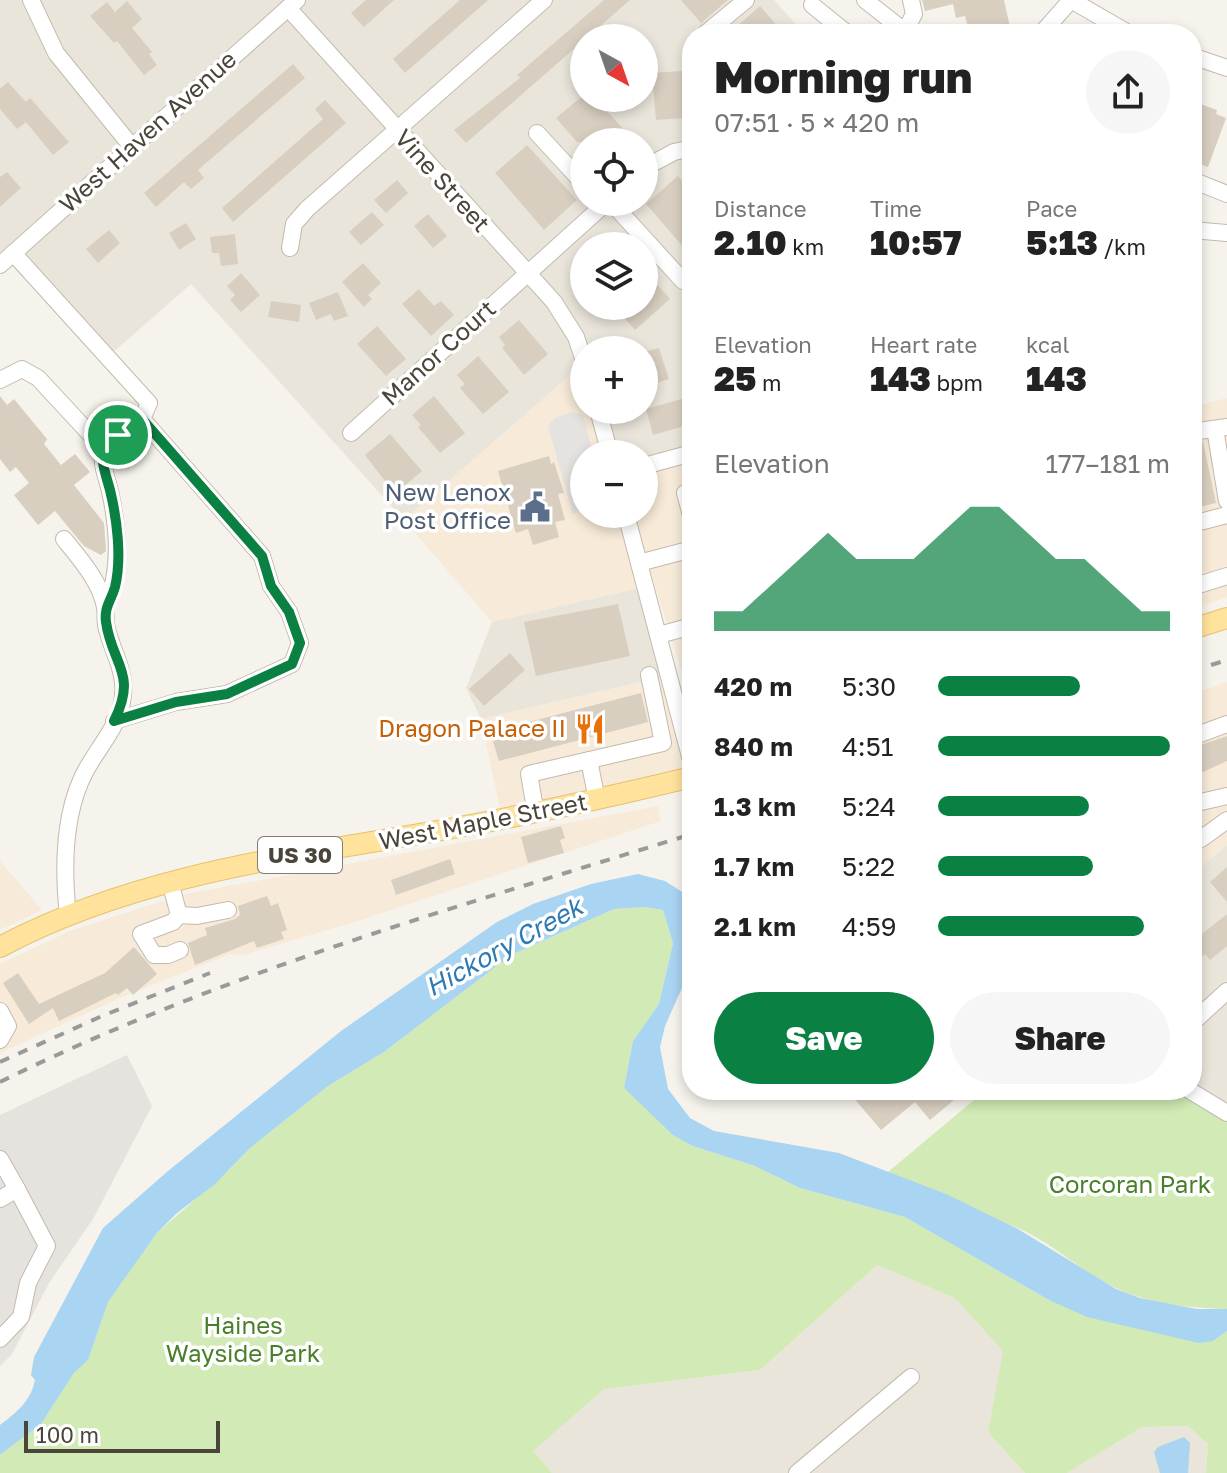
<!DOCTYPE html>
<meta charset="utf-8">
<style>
body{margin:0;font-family:"Golos Text",sans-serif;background:#f6f6f6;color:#222;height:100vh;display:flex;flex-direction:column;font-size:30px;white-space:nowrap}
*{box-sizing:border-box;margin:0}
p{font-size:26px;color:#767676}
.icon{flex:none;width:44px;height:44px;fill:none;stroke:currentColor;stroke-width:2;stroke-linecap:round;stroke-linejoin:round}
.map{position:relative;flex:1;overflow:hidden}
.panel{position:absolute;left:682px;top:24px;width:520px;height:1076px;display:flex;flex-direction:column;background:#fff;border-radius:32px;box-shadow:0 4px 12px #0003}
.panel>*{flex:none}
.needle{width:52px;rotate:140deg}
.controls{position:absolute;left:570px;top:24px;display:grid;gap:16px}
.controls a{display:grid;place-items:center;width:88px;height:88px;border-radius:50%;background:#fff;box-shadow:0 4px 12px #0003;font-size:40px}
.scale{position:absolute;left:24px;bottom:20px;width:196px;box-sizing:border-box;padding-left:8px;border:4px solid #4b4439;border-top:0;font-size:22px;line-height:28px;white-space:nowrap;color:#4b4439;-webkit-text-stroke:6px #fff;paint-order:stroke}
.pin{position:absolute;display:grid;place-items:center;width:68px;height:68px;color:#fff;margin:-34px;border:4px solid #fff;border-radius:50%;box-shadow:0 2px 8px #0007}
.round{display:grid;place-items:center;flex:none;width:84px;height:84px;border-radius:42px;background:#f6f6f6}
.overview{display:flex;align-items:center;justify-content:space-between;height:136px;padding:0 32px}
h1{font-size:44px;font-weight:800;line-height:60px}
.figures{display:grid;grid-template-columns:repeat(3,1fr);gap:12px;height:136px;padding:8px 32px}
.figures div{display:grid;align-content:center}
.figures b{font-size:34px;font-weight:800}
.figures small{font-size:22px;font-weight:400}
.figures p{font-size:22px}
.chart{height:224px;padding:16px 32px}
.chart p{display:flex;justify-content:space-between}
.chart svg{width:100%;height:144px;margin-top:8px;fill:#0b8043;opacity:.7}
.cta{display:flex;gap:16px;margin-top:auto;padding:16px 32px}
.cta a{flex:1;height:92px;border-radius:48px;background:#0b8043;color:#fff;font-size:32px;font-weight:800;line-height:92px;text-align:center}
.cta a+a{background:#f6f6f6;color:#222}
ul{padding:0 32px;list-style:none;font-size:26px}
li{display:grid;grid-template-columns:128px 96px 1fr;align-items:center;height:60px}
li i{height:20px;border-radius:10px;background:#0b8043}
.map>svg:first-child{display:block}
.residential{fill:#eae5da;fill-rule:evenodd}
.commercial{fill:#f7ead8}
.industrial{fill:#e6e2dd}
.green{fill:#d2eab5}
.parking{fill:#e5e3e0}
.water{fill:#a9d4f2}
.building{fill:#d8cfc1}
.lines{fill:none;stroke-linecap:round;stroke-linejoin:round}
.minor-casing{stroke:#c2bbae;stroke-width:18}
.major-casing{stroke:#e6c16a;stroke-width:22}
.minor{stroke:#fff;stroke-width:16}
.major{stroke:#ffe39c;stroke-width:20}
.rail{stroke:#9a9a9a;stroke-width:4;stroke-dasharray:10 10;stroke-linecap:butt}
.route-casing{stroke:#fff;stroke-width:16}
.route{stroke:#0b8043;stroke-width:10}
.labels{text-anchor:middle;stroke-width:7;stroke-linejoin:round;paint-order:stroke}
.shield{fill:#fff;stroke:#817c74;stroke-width:2}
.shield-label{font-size:22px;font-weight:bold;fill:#4b4439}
.street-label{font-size:24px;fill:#4b4439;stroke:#fff}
.service-label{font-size:24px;fill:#4e5e75;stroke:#fff;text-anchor:end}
.food-label{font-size:24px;fill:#c56008;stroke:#fff;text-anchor:end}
.park-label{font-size:24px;fill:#4a7f2a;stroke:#fff}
.water-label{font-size:26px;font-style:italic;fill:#2e7ab2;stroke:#fff}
</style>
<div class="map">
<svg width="1227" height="1473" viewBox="0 0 1227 1473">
<rect width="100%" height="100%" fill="#f6f3ec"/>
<g class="residential">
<path d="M0 0H288L0 259Z"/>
<path d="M303 0H774L805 34H692V448L644 461V454H614L602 410H644V350H585L294 7ZM584 38H644V98H584ZM584 142H644V202H584ZM584 246H644V306H584Z"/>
<path d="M288 12 551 304 582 365 404 520 191 284 111 354 18 254Z"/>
<path d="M643 587 667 676 481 719 466 688 492 622Z"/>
<path d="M1227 845V1110L1192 1089V875Z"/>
<path d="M877 1265 955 1298 1004 1351 988 1432 1025 1473H552L532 1451 604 1389 760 1370Z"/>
<path d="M1188 1426 1208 1444 1206 1473H1067L1142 1427Z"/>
</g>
<g class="commercial">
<path d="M582 365 584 410H594L606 454H584V514H623L643 587 492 622 404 520Z"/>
<path d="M1227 398V597L1192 609V407Z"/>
<path d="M692 448V703L632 514H644V461Z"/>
<path d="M667 676 691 774 502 818 481 719Z"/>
<path d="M1227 682V845L1192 875V694Z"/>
<path d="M658 806 661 821 361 920 243 955 230 954 122 997 0 1053V964L70 931 181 895Z"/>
<path d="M0 861 42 910 0 930Z"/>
</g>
<path class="industrial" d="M127 1055 152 1106 93 1219 49 1283 12 1354 0 1366V1115Z"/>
<g class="green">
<path d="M645 907 663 910 673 943 659 1004 633 1041 624 1088 693 1146 755 1166 800 1188 905 1217 1049 1300 1213 1341 1227 1331V1473H1206L1208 1444 1188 1426 1142 1427 1067 1473H1025L988 1432 1003 1351 955 1298 877 1265 760 1370 604 1389 533 1451 552 1473H0V1455L41 1424 74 1373 88 1360 108 1302 157 1233 228 1171 250 1148 328 1086 384 1052 511 955 614 909Z"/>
<path d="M986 1090H1177L1227 1120V1309C1191 1308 1151 1304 1118 1289 1083 1273 1053 1243 1018 1228 974 1211 932 1189 888 1172Z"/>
</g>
<path class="parking" d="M571 412 583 415 593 454H584V505L573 515 548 426 555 418Z"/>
<g class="water">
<path d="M638 874 665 881 687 895 692 930 686 979 665 1026 660 1047 668 1089 690 1118 714 1131 839 1153 946 1194 1018 1229 1116 1289 1140 1298 1197 1309H1227V1331L1213 1341 1199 1343 1087 1317 1049 1300 905 1217 800 1188 755 1166 693 1146 673 1135 624 1088 633 1041 659 1004 673 943 663 910 645 907 614 909 511 955 384 1052 328 1086 250 1148 214 1185 177 1213 157 1233 108 1302 88 1360 74 1373 41 1424 0 1455V1425C16 1413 31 1401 35 1380L31 1375 34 1357 103 1228 168 1171 341 1031 497 922 533 904 591 884Z"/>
<path d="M1184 1437 1190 1443 1188 1473H1160L1154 1452 1158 1447Z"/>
</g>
<g class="building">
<path d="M366 0H394L364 27 351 13Z"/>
<path d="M460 0H488L405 73 393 59Z"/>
<path d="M604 0H630L466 143 454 130 520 78 517 75Z"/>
<path d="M681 0H728L701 23Z"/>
<path d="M922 0H1004L1010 27 970 34 965 16 956 18 953 4 925 11Z"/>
<path d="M127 1 142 19 132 28 152 52 149 54 157 65 144 75 117 41 114 43 90 16 107 2 115 12Z"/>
<path d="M760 6 779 28 772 34H728Z"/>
<path d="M293 64 305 78 198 170 204 178 191 189 184 182 156 207 144 193Z"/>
<path d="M682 71 685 118 656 120 652 73Z"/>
<path d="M8 82 26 102 30 98 69 142 53 155 26 122 17 129 0 109V89Z"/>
<path d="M580 98H595L635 142H577L556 118Z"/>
<path d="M325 100 346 123 233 222 222 208 323 119 315 109Z"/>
<path d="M1192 101 1217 110 1216 114 1226 118 1208 167 1192 161Z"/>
<path d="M527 145 577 200 544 230 495 173Z"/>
<path d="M7 172 21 188 0 207V177Z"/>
<path d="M678 176 692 192V257L646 204Z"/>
<path d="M397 180 408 193 386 213 374 200Z"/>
<path d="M372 212 384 225 361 245 349 232Z"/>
<path d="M428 214 447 236 433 248 414 226Z"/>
<path d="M186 223 196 239 179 250 169 233Z"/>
<path d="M109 230 120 243 98 263 86 249Z"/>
<path d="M235 234 238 264 221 266 219 253H212L210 237Z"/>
<path d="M363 263 381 283 368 295 372 299 364 307 342 282Z"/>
<path d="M241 273 260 295 241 312 230 300 235 295 227 286Z"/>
<path d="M650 276 670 299 635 330 614 306H644V281Z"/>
<path d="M419 289 434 306 441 301 454 315 431 336 402 304Z"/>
<path d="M338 292 348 316 334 321 331 314 316 320 309 303Z"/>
<path d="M271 301 301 305 299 322 268 317Z"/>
<path d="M519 320 548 354 524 375 502 348 505 345 499 337Z"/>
<path d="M377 326 406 359 386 376 357 344Z"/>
<path d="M659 348 669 379 644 387V352Z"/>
<path d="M478 356 509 392 483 414 460 388 465 384 457 375Z"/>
<path d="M0 396 7 405 14 399 47 439 44 444 61 465 75 454 90 472 74 485 104 523 106 551 101 555 84 546 55 511 38 525 14 495 29 483 16 467 10 472 0 459Z"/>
<path d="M434 396 465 433 440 453 418 427 421 425 412 415Z"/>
<path d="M692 396V424L653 435 646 409Z"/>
<path d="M390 434 422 471 395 494 365 455Z"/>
<path d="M1203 442 1216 503 1192 509V445Z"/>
<path d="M549 456 551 464 554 462 564 493 558 494 565 520 555 522 559 537 533 545 528 529 516 533 498 471Z"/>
<path d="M618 604 630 656 536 676 524 622Z"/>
<path d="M510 653 525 670 484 706 469 689Z"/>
<path d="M641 693 648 722 499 761 490 732Z"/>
<path d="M1227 736V761L1192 777V748Z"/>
<path d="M561 826 565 838 560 840 564 853 528 863 521 837Z"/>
<path d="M450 859 455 874 396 895 391 880Z"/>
<path d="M1227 867V902L1210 882Z"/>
<path d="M267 896 271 906 278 903 287 930 281 932 284 939 257 948 254 941 195 965 188 943 207 935 205 928 235 919 240 915 238 906Z"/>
<path d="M1227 914V946L1210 960 1205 954 1192 964V942Z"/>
<path d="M134 947 157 974 133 995 127 988 118 995 116 993 59 1021 53 1008 29 1024 3 983 18 973 39 1004 105 973Z"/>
<path d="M847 1090H966L930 1120 915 1102 881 1130Z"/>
</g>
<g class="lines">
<g class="minor-casing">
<g id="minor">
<path d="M31 0 56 53 132 147"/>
<path d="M865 0 908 34"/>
<path d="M1071 0 1130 34"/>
<path d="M812 5 848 34"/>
<path d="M288 8 554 302 576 337 584 361"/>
<path d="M905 31 914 14 911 0"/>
<path d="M705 34 746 0"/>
<path d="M1041 34 1071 0"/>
<path d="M1192 56 1227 68"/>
<path d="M537 133 584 184"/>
<path d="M644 168 674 152 692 148"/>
<path d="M1192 180 1227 194"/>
<path d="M611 202 683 281"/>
<path d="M1192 230 1227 233"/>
<path d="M290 248 294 224 307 209 544 0"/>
<path d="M13 253 149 403 142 419 103 448C101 465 106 475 110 491 118 528 122 572 105 607"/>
<path d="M0 265 297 0"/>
<path d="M0 380 22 369 38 378 103 448"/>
<path d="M598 410 610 454"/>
<path d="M1215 429 1227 501"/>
<path d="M1192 432 1227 427"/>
<path d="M351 433 607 202"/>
<path d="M644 466 692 453"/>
<path d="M685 493 692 519"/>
<path d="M626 514 692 764"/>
<path d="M1192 524 1227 515"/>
<path d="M64 539C80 559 100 581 105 607 106 613 105 619 106 625 112 653 128 672 122 702 118 727 97 749 85 772 63 814 63 870 68 916"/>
<path d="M639 563 692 549"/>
<path d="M1192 587 1227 576"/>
<path d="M659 635 692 626"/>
<path d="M114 721 176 702 227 694 292 664 300 643 289 612 271 586 262 556 142 419"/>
<path d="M1192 737 1227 724"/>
<path d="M589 760 597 800"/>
<path d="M1192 804 1227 796"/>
<path d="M536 814 529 774 663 743 649 675"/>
<path d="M1192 827 1201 839 1227 820"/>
<path d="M170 882 179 915 173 922 141 934 154 955H168L180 950"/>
<path d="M179 915 197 916 228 910"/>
<path d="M0 1011 8 1026 0 1040"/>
<path d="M1192 1023 1227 991"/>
<path d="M1189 1090 1227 1113"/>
<path d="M0 1159 17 1189 0 1199"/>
<path d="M0 1339 21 1317 28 1283 47 1246 17 1189"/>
<path d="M797 1473 911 1377"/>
</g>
</g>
<g class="major-casing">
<g id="major">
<path d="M1192 629 1227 618"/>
<path d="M0 947C133 876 285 857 431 832 519 817 605 798 692 777"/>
</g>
</g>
<use href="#minor" class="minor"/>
<use href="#major" class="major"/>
<g class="rail">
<path d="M1192 671 1227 660"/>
<path d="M0 1062 102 1016 210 973"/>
<path d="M0 1082C221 973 457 907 692 834"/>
</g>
</g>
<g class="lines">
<g class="route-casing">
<path id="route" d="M142 419 262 556 271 586 289 612 300 643 292 664 227 694 176 702 114 721C138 673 112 665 106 622 104 607 111 601 115 587 122 558 117 519 110 490 106 475 101 464 103 448Z"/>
</g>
<use href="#route" class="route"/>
</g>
<defs>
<g id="civic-bare" transform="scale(2.4)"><path d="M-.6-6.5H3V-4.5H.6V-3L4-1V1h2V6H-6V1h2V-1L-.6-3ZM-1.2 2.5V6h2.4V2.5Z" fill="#5c6f8a" stroke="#fff" stroke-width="2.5" paint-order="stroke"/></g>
<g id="restaurant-bare" transform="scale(2.4)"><path d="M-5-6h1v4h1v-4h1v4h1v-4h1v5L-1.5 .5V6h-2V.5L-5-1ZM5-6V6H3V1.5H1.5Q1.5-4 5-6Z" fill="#e8710a" stroke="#fff" stroke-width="2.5" paint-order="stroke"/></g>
</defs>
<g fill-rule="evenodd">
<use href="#civic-bare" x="535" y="507"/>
<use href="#restaurant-bare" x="590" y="729"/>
</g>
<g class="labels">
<rect class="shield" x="258" y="837" width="84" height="36" rx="6"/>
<g class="shield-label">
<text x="300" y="863">US 30</text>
</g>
<g class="street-label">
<text transform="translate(148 132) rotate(-42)" y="8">West Haven Avenue</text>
<text transform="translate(442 181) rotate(48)" y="8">Vine Street</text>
<text transform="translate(439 353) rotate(-42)" y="8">Manor Court</text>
<text transform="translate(483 822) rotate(-11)" y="8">West Maple Street</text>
</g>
<g class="service-label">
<text x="511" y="501">New Lenox<tspan x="511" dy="28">Post Office</tspan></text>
</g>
<g class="food-label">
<text x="566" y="737">Dragon Palace II</text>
</g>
<g class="park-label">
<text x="1130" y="1193">Corcoran Park</text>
<text x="243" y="1334">Haines<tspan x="243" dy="28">Wayside Park</tspan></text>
</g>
<g class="water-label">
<text transform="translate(504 947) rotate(-29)" y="9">Hickory Creek</text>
</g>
</g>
</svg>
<div class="controls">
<a><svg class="needle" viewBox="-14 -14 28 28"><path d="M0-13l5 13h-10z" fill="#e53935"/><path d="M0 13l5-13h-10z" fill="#767676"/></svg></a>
<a><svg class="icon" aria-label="locate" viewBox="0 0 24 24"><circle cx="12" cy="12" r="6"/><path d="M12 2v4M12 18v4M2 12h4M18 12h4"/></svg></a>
<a><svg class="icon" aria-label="layers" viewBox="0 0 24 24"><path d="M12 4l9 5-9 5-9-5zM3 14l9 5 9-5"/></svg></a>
<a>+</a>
<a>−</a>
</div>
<div class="scale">100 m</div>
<div class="pin" style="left:118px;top:435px;background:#1e9e55"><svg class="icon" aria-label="arrive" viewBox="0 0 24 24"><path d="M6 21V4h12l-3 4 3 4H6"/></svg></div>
<section class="panel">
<div class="overview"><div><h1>Morning run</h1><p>07:51 · 5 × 420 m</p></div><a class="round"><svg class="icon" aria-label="share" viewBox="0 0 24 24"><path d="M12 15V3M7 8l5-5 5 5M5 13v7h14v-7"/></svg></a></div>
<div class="figures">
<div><p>Distance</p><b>2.10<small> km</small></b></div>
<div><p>Time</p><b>10:57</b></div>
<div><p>Pace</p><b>5:13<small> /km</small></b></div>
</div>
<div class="figures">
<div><p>Elevation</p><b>25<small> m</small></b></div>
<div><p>Heart rate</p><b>143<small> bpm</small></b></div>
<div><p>kcal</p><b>143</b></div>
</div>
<div class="chart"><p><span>Elevation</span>177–181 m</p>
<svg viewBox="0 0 160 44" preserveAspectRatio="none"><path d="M0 44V38L10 38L20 30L30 22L40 14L50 22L60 22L70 22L80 14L90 6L100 6L110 14L120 22L130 22L140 30L150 38L160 38V44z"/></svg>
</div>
<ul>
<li><b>420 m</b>5:30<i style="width:61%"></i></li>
<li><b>840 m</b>4:51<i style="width:100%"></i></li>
<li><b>1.3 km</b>5:24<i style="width:65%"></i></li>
<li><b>1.7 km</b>5:22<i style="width:67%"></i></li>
<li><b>2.1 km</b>4:59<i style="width:89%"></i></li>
</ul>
<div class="cta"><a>Save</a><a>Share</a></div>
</section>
</div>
